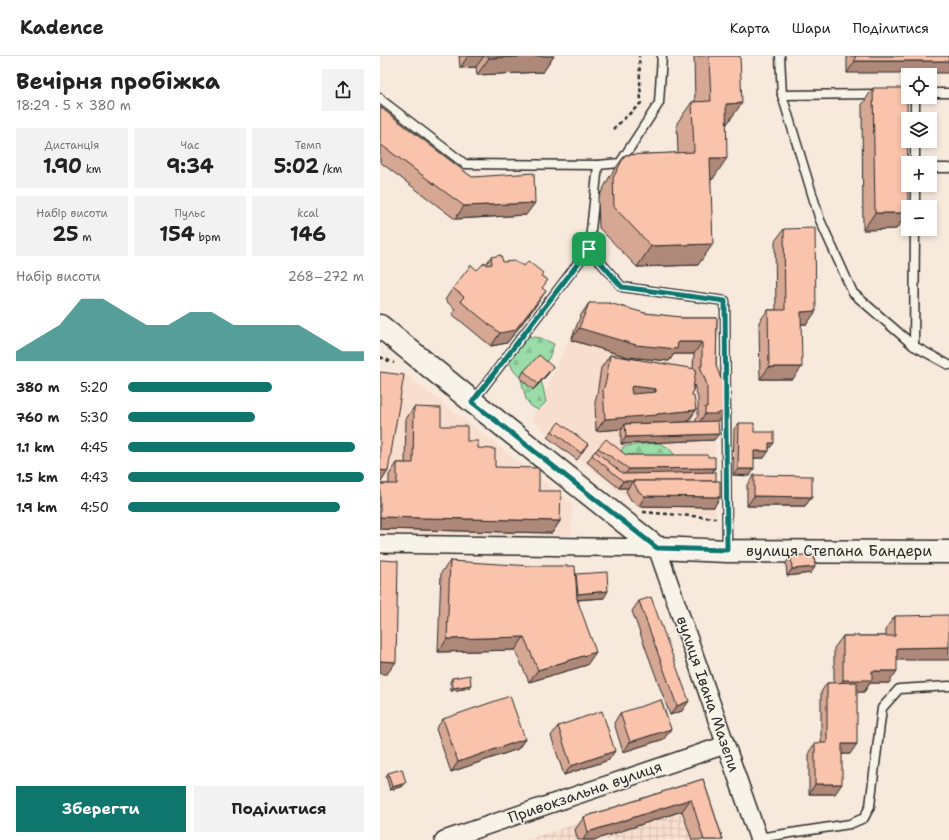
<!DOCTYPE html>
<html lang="uk">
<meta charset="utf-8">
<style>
body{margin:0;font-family:"Shantell Sans",sans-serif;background:#f2f2f2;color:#222;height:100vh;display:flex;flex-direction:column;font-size:15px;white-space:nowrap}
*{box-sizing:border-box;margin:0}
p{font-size:13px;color:#767676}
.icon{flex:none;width:22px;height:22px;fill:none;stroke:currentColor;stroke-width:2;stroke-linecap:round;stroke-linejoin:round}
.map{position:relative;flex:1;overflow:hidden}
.details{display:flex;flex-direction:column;background:#fff;width:380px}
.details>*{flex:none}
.controls{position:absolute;left:521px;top:12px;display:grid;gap:8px}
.controls a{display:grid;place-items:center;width:36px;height:36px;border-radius:0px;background:#fff;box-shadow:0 2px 6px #0003;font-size:20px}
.pin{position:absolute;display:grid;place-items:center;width:34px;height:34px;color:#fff;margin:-17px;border-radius:8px;box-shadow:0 2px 6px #0006}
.round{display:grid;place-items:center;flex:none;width:42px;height:42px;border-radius:0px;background:#f2f2f2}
.head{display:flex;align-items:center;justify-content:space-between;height:68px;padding:0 16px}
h1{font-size:22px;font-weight:700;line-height:30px}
.figures{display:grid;grid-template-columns:repeat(3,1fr);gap:6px;height:68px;padding:4px 16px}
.figures div{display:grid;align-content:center;border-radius:0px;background:#f2f2f2;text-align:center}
.figures b{font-size:20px;font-weight:700}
.figures small{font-size:11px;font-weight:400}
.figures p{font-size:11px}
.chart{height:112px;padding:8px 16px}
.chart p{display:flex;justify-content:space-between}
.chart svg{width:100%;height:72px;margin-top:4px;fill:#0f766e;opacity:.7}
.primary-button{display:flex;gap:8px;margin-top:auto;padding:8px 16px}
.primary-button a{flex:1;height:46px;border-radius:0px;background:#0f766e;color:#fff;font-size:16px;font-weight:700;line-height:46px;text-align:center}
.primary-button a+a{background:#f2f2f2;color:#222}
ul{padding:0 16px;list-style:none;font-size:13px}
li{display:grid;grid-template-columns:64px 48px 1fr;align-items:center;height:30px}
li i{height:10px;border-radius:5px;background:#0f766e}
header{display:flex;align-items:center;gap:24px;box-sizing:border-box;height:56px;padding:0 20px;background:#fff;border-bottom:1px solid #e0e0e0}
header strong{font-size:19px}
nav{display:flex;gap:22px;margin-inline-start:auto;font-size:14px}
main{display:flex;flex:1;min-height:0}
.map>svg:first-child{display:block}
.built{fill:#f8dece}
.industrial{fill:url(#industrial-grid)}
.forest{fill:url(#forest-firs);stroke:#63846a}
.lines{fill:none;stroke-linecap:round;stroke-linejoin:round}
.lane-casing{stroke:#2b2b2b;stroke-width:11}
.street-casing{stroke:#2b2b2b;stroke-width:20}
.secondary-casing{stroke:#2b2b2b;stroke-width:25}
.path{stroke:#2b2b2b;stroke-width:2.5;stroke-dasharray:4 3;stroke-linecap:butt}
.lane{stroke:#f7f3e8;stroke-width:8}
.street{stroke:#f7f3e8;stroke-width:17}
.secondary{stroke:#f7f3e8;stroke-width:22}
.wall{fill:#d6a894;stroke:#2b2b2b;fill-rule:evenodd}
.shaded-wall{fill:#ae8878;stroke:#2b2b2b}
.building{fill:#f9c3ac;stroke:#2b2b2b;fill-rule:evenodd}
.route-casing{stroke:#fff;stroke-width:8}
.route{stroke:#0f766e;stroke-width:5}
.labels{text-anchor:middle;stroke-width:3;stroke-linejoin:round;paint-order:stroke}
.street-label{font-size:15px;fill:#2b2b2b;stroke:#f7f3e8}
</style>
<header>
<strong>Kadence</strong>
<nav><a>Карта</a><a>Шари</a><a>Поділитися</a></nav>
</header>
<main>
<section class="details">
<div class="head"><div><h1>Вечірня пробіжка</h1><p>18:29 · 5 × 380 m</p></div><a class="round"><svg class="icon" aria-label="share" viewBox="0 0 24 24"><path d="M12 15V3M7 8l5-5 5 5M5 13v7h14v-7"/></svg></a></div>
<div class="figures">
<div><p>Дистанція</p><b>1.90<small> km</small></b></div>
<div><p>Час</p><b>9:34</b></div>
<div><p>Темп</p><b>5:02<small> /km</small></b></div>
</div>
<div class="figures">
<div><p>Набір висоти</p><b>25<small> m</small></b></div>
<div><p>Пульс</p><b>154<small> bpm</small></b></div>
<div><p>kcal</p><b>146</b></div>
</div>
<div class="chart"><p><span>Набір висоти</span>268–272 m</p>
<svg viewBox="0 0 160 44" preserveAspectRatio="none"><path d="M0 44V38L10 30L20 22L30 6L40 6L50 14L60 22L70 22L80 14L90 14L100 22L110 22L120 22L130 22L140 30L150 38L160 38V44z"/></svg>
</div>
<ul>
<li><b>380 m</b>5:20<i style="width:61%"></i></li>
<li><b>760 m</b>5:30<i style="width:54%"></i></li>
<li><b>1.1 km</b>4:45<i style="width:96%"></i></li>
<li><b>1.5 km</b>4:43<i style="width:100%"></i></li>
<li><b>1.9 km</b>4:50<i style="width:90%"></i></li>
</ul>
<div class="primary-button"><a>Зберегти</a><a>Поділитися</a></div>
</section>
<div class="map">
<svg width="569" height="784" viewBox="0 0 569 784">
<defs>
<pattern id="industrial-grid" width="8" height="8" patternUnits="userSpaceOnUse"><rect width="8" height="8" fill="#f8dece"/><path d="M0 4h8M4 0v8" fill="none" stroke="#d5bfb1"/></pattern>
<pattern id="forest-firs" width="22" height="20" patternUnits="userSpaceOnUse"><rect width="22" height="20" fill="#9bdda8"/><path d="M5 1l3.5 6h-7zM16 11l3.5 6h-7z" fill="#86be91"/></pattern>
</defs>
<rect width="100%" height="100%" fill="#f7e9dc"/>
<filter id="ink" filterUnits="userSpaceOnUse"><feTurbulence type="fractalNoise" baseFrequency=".025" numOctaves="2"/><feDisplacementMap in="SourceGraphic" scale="8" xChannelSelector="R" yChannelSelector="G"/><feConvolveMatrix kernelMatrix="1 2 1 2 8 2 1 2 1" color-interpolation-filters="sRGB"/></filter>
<g filter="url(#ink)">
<g class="built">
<path d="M203 253 334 269 335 459 260 453 152 364Z"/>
<path d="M21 315 192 447V479L0 478V433H5Z"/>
</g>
<path class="industrial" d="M319 728 339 784H146Z"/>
<g class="forest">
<path d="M147 280 161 282 174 288 169 302 162 311 160 322 163 331 166 346 158 354 151 350 146 343 141 323 133 314 129 304Z"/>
<path d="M279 387 289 392 298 403 240 399 243 391C255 388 266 388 279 387Z"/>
</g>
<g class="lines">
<g class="lane-casing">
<g id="lane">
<path d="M400 0 402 39 440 164 473 237 534 290 569 309"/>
<path d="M550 37H569"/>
<path d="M402 39 499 38"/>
<path d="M535 41V63"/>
<path d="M0 42V43L85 108 218 109 240 107 279 47 282 0"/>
<path d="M535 85V107"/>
<path d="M550 112H569"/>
<path d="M535 151V129"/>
<path d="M209 193 242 231 345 245 347 495"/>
<path d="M534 290 535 173"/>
<path d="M93 345 209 193 218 109"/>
<path d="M378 782 470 768 484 762 490 750 502 652 519 633 569 630"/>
</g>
</g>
<g class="street-casing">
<g id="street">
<path d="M0 488 277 492 379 784"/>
<path d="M64 784 345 689"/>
</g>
</g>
<g class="secondary-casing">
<path id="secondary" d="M0 270 93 346 277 492 347 495 569 496"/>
</g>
<g class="path">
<path d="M233 73 261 47 259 0"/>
<path d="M0 301 14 307"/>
<path d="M263 456 336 462"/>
</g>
<use href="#lane" class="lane"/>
<use href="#street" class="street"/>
<use href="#secondary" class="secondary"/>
</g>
<g class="wall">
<path d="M79 0H174L163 16 97 19 96 11 80 12Z"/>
<path d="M314 0H360L347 68H346L333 123H331L318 209 257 211 219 172 218 143 230 120 245 99 298 97 297 67 312 46H315Z"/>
<path d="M467 0H569L467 17Z"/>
<path d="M493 32 528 157 516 173 483 174 482 49Z"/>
<path d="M0 51 92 121 146 159 75 163 0 106Z"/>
<path d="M404 173 427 268H421L413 323H380L379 266 388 254H396L395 185Z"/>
<path d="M111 201 123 206 161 220 162 232 157 248 127 287 111 290 72 258 75 253 65 244 73 232 106 208Z"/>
<path d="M209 247 265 257 301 262H337L336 309 345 355 338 365 334 384 241 388V375L242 373 216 375 215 346 217 338 221 312 230 299 313 313 314 298H294L289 305 248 301 191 284 201 259ZM314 329 318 342V360L316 363V366H308L316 354 312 339Z"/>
<path d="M144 315 168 318 153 334 140 322Z"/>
<path d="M34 351 61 370 87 385 98 392 115 411 159 435 180 465 172 477 0 473V428H9V419L17 407H25L26 363Z"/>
<path d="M359 367 389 393 384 402H374L370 420 353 419 354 373Z"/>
<path d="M172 375 208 388 197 404 167 381Z"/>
<path d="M218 392 246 399 328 401 335 412 332 417 336 425 340 441 334 451 259 450 251 444 246 435 248 432H239L207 406 215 395H216Z"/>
<path d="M374 419 432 441 425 450H367V429Z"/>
<path d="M411 500 431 517 407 520 406 507Z"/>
<path d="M70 505 195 520 196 518 224 542 198 544 207 609 149 626 135 594 58 596 61 517Z"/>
<path d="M259 545 302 655 290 659 252 555Z"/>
<path d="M515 560 517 604 509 627H490L484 636H477L470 698H462L455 738H429V696L435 687H441V636L447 627H454V592L463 580H506V572Z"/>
<path d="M72 622 91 629 89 632 71 635 70 626Z"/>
<path d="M240 657 284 683 243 696 234 667Z"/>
<path d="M63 663 145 683 138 693 71 716 56 673Z"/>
<path d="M178 670 229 704 184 719 171 680Z"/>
<path d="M8 717 23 730 10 734 6 720Z"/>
<path d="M323 723 343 784H312L302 755 214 784H198L195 774 204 761Z"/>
</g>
<g class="shaded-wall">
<path d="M88 0H104L96 11 80 12Z"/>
<path d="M154 0H174L163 16 97 19 109 2Z"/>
<path d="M475 5H569V17H467Z"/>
<path d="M362 47 347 68 331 69 346 48Z"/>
<path d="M330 102H347L333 123H316Z"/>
<path d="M155 147 146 159 75 163 84 150Z"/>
<path d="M495 157H528L516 173 483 174Z"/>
<path d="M333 188 318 209 257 211 271 190Z"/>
<path d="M166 235 157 248 127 287 111 290 120 277Z"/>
<path d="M436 255 427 268H413L421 256Z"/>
<path d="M199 272 298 286H322L314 298H294L289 305 248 301 191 284Z"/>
<path d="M173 311 168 318 153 334 158 328Z"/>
<path d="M389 311H422L413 323H380Z"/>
<path d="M252 330 276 333 268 346 243 342Z"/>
<path d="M316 354 307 366 245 368 242 373 216 375 225 363Z"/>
<path d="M345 355 337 367 316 370 325 358Z"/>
<path d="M339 378 334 384 241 388 246 381Z"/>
<path d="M389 387H394L389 393 384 394Z"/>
<path d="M374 395H389L384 402H370Z"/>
<path d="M335 412 329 421 242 422 249 413Z"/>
<path d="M358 413H374L370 420 353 419Z"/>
<path d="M0 414 8 415 0 428Z"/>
<path d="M243 425H336H253L248 432H239Z"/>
<path d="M265 440 340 441 334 451 259 450Z"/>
<path d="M374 440 432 441 425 450H367Z"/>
<path d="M0 461 180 465 172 477 0 473Z"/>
<path d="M435 511 431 517 407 520 412 513Z"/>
<path d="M228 535 224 542 193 544 198 538Z"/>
<path d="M144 581 135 594 58 596 67 583Z"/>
<path d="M569 591V604H509L517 592Z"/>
<path d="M216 596 207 609 149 626 158 614Z"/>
<path d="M0 605 16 606 7 618H0Z"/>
<path d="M492 615H517L509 627H490L484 636H454L463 624Z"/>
<path d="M91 629 89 632 71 635 73 632Z"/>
<path d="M309 645 302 655 290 659 297 650Z"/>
<path d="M291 673 284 683 243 696 250 686Z"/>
<path d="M145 683 138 693 71 716 78 706Z"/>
<path d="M462 688H477L470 698H455Z"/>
<path d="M235 695 229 704 184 719 191 710Z"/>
<path d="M26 727 23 730 10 734 12 731Z"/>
<path d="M435 728H462L455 738H429Z"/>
<path d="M311 743 302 755 214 784H203L208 776Z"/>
</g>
<g class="building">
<path d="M108 0H154L109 2Z"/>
<path d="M329 0H360L362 47 346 48 347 102H330L333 188 271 190 234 151 233 122 245 99 314 96 312 46 331 45Z"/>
<rect x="475" y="0" width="94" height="5"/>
<path d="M493 32H527L528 157H495Z"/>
<path d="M0 51 92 121 154 117 155 147 84 150 0 88Z"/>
<path d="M435 172 436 255 421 256 422 311H389L388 254H405L404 173Z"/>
<path d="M121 199 123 206 134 205 144 210 148 205 163 217 161 220 168 224 162 232 166 235 135 274 120 277 80 245 84 241 73 232 91 209 97 214 105 206 107 209 112 208 111 201Z"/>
<path d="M209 247H229L265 257 301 261V262H337L336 309 341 323H345V355L337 358H325V351H327V329L320 310H322V286H298L297 293 256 289 199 272Z"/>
<path d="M159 299 173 311 158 328 144 315Z"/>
<path d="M230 299 316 313 312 339 314 340 316 354 277 358V359L225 363 223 334 226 325ZM252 330 276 333V336L252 338 251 332Z"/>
<path d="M0 316 24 319 8 415 0 414Z"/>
<path d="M34 351 61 352V370H87V385H98V392L115 393V411L159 412V435H181L180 465 0 461V428H17V407H33Z"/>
<path d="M338 365 339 378 246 381 245 368Z"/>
<path d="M179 366 208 388 201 397 172 375Z"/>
<path d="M359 367H374V376H394V387H389V395H374V413H358Z"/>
<path d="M226 383 246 399H327L328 401H335V412L249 413 218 392Z"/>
<path d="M215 395 242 417 247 418 336 416V425H243L212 399Z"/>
<path d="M374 419 432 420V441L374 440Z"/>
<path d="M253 425H340V441L265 440 258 435Z"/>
<path d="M434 498 435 511 412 513 411 500Z"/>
<path d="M0 504 18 505 16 606 0 605Z"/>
<path d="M70 505 152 510H195L197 543 216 596 158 614 144 581 67 583Z"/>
<path d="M227 516 228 535 198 538 196 518Z"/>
<path d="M271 541 309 645 297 650 259 545Z"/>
<path d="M569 559V591L517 592V615H492V624H463V580H515V560Z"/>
<path d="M90 619 91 629 73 632 72 622Z"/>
<path d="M477 626V688H462V728H435V687H447V627Z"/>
<path d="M130 640 145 683 78 706 63 663Z"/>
<path d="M281 644 291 673 250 686 240 657Z"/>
<path d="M222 655 235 695 191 710 178 670Z"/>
<path d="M22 713 26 727 12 731 8 717Z"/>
<path d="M323 723 343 784H324L311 743 208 776 204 761Z"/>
</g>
</g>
<g class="lines" filter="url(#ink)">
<g class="route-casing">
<path id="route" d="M209 193 242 231 345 245 347 494 277 492 92 346Z"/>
</g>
<use href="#route" class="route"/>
</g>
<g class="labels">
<g class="street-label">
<text x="459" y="500">вулиця Степана Бандери</text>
<text transform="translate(328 638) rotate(71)" y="5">вулиця Івана Мазепи</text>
<text transform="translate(205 736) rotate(-19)" y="5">Привокзальна вулиця</text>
</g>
</g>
</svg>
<div class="controls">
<a><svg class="icon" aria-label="locate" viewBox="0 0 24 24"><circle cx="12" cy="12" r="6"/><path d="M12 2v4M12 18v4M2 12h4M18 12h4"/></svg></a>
<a><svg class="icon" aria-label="layers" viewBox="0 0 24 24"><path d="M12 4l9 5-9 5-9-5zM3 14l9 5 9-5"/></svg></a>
<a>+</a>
<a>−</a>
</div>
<div class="pin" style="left:209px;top:193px;background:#1e9e55"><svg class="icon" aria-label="arrive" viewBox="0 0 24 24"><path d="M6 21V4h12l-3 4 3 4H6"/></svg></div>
</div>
</main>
